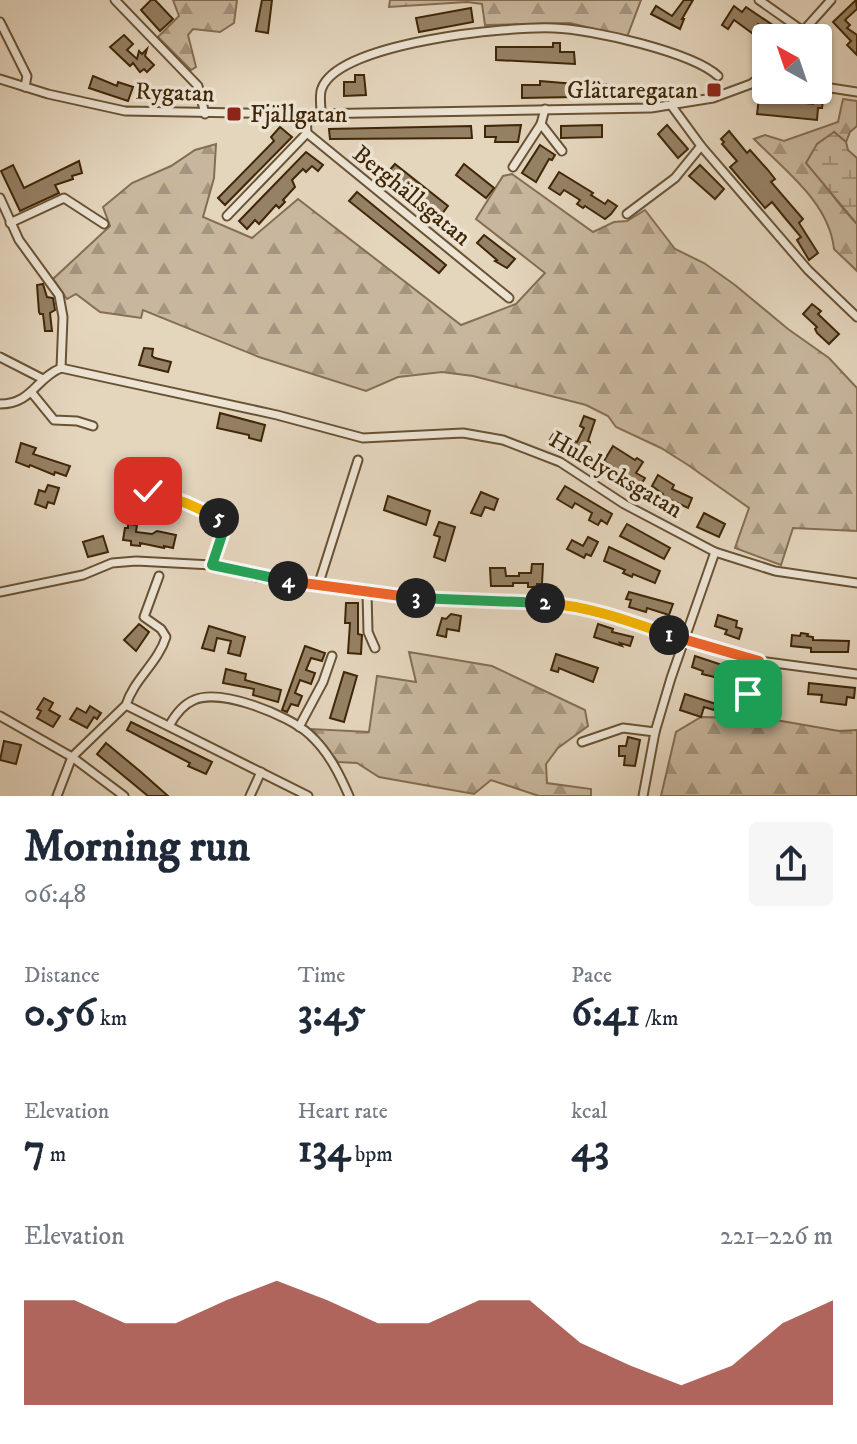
<!DOCTYPE html>
<meta charset="utf-8">
<style>
body{margin:0;font-family:"IM FELL DW Pica",serif;background:#f6f6f7;color:#1f2937;height:100vh;display:flex;flex-direction:column;font-size:30px;white-space:nowrap}
*{box-sizing:border-box;margin:0}
p{font-size:26px;color:#747a83}
.icon{flex:none;width:44px;height:44px;fill:none;stroke:currentColor;stroke-width:2;stroke-linecap:round;stroke-linejoin:round}
.map{position:relative;height:796px;overflow:hidden}
.side{display:flex;flex-direction:column;background:#fff;flex:1}
.side>*{flex:none}
.needle{width:52px;rotate:320deg}
.fabs{position:absolute;left:752px;top:24px;display:grid;gap:16px}
.fabs a{display:grid;place-items:center;width:80px;height:80px;border-radius:8px;background:#fff;box-shadow:0 2px 6px #0004;font-size:40px}
.pin{position:absolute;display:grid;place-items:center;width:68px;height:68px;color:#fff;margin:-34px;border-radius:16px;box-shadow:0 4px 12px #0006}
.km{position:absolute;width:40px;height:40px;margin:-20px;border-radius:50%;background:#222;color:#fff;font-size:22px;line-height:40px;text-align:center}
.round{display:grid;place-items:center;flex:none;width:84px;height:84px;border-radius:8px;background:#f6f6f7}
.summary{display:flex;align-items:center;justify-content:space-between;height:136px;padding:0 24px}
h1{font-size:44px;font-weight:700;line-height:60px}
.figures{display:grid;grid-template-columns:repeat(3,1fr);gap:12px;height:136px;padding:8px 24px}
.figures div{display:grid;align-content:center}
.figures b{font-size:40px;font-weight:700}
.figures small{font-size:22px;font-weight:400}
.figures p{font-size:22px}
.chart{height:224px;padding:16px 24px}
.chart p{display:flex;justify-content:space-between}
.chart svg{width:100%;height:144px;margin-top:8px;fill:#8f2418;opacity:.7}
.map>svg:first-child{display:block}
.forest{fill:url(#forest-firs);stroke:#846e52;stroke-width:2}
.wetland{fill:url(#wetland-marsh);stroke:#846e52;stroke-width:2}
.building{fill:#958165;stroke:#3f2606;stroke-width:2}
.lines{fill:none;stroke-linecap:round;stroke-linejoin:round}
.minor-casing{stroke:#685234;stroke-width:11}
.minor{stroke:#ede4d4;stroke-width:7}
.split-1-casing{stroke:#fff;stroke-width:16}
.split-2-casing{stroke:#fff;stroke-width:16}
.split-3-casing{stroke:#fff;stroke-width:16}
.split-4-casing{stroke:#fff;stroke-width:16}
.split-5-casing{stroke:#fff;stroke-width:16}
.split-6-casing{stroke:#fff;stroke-width:16}
.split-1{stroke:#f0652b;stroke-width:10}
.split-2{stroke:#f5b400;stroke-width:10}
.split-3{stroke:#22a559;stroke-width:10}
.split-4{stroke:#f0652b;stroke-width:10}
.split-5{stroke:#22a559;stroke-width:10}
.split-6{stroke:#f5b400;stroke-width:10}
.poi-dot{fill:#8f2418;stroke:#ede4d4;stroke-width:3}
.labels{text-anchor:middle;stroke-width:7;stroke-linejoin:round;paint-order:stroke}
.poi-label{font-size:24px;fill:#3f2606;stroke:#ede4d4;text-anchor:end}
.street-label{font-size:24px;fill:#3f2606;stroke:#ede4d4}
</style>
<div class="map">
<svg width="857" height="796" viewBox="0 0 857 796">
<defs>
<pattern id="forest-firs" width="22" height="20" patternUnits="userSpaceOnUse" patternTransform="scale(2)"><rect width="22" height="20" fill="#c8b79e"/><path d="M5 1l3.5 6h-7zM16 11l3.5 6h-7z" fill="#a4957f"/></pattern>
<pattern id="wetland-marsh" width="20" height="14" patternUnits="userSpaceOnUse" patternTransform="scale(2)"><rect width="20" height="14" fill="#c8b79e"/><path d="M1 5h8M5 5V1M11 12h8M15 12V8" fill="none" stroke="#a4957f"/></pattern>
</defs>
<rect width="100%" height="100%" fill="#e4d5bd"/>
<filter id="stains"><feTurbulence type="fractalNoise" baseFrequency=".0025" numOctaves="4"/><feColorMatrix values="0 0 0 0 .2 0 0 0 0 .09 0 0 0 0 .02 0 0 0 .5 -.17"/></filter>
<radialGradient id="worn" r=".72"><stop offset=".6" stop-color="#630" stop-opacity="0"/><stop offset="1" stop-color="#630" stop-opacity=".3"/></radialGradient>
<g class="forest">
<path d="M173 0H237L234 23 220 32 193 29 188 35 196 67 191 70 158 37 179 16Z"/>
<path d="M390 0H641L627 37 570 23 485 25 482 4 467 2 389 7Z"/>
<path d="M843 99 857 101V126L850 132 846 142 834 132 806 163C824 182 838 205 857 224V271L834 249C829 202 784 170 754 139L765 135 784 141 838 122Z"/>
<path d="M216 144 214 178 203 217 252 238 298 199 461 325 516 304 545 273 476 219 503 176 512 174 593 232 614 222 627 221 645 210 675 249 704 263 735 285 788 329 829 358 857 388V531L793 528 781 565 735 548 749 508 688 465 661 448 616 427 608 416 586 405 473 376 442 372 398 377 366 391 259 357 143 310 141 318 100 312 76 294 67 299 53 279 110 226 103 207 132 183 171 166 195 150Z"/>
<path d="M409 652 492 666 585 710 588 726 558 748 546 764 547 783 591 789V796H539L491 780 474 794 379 777 357 763 338 762 312 729 369 732 377 676 416 682Z"/>
<path d="M701 717 770 719 839 731 857 730V796H661L676 732Z"/>
</g>
<path class="wetland" d="M834 132 846 142 848 150 857 158V224L806 163 817 144Z"/>
<g class="building">
<path d="M151 0H155L173 19 160 31 141 10Z"/>
<path d="M262 0H272L268 33 256 31Z"/>
<path d="M684 0H693L682 19H684L680 29 651 14 656 6 672 16Z"/>
<path d="M856 0 857 9 845 20 850 25 847 28 857 35V55L847 45 851 41 833 22Z"/>
<path d="M734 6 742 12 746 7 780 30 774 37 758 24 752 33 734 20 728 29 722 25Z"/>
<path d="M471 8 473 22 419 32 416 18Z"/>
<path d="M124 35 133 44 127 50 137 59 139 51 142 54 147 49 145 56 154 65 147 72 144 69 140 72 133 63 130 66 110 47Z"/>
<path d="M553 43H560V52H574L575 64 496 60V47H553Z"/>
<path d="M355 75H364L366 95 344 96V82H355Z"/>
<path d="M93 76 117 86 118 82 133 87 128 101 89 88Z"/>
<path d="M540 81 575 84V97L522 98V85H540Z"/>
<path d="M582 84H606V97H580Z"/>
<path d="M764 94 773 95V100L789 101V97L798 98 797 102 813 104 814 99 823 100 822 108H818L817 120 757 114 759 98 764 99Z"/>
<path d="M521 125 518 142H495L496 137H485V126Z"/>
<path d="M602 125V137L561 138V126Z"/>
<path d="M667 125 688 149 678 158 658 134Z"/>
<path d="M471 126 472 138 330 139 329 129Z"/>
<path d="M280 127 292 137 225 205 218 198 274 141 271 137Z"/>
<path d="M729 131 747 153 750 150 767 169 775 179 771 182 803 219 799 223 818 253 809 260 797 240 801 237 785 218 772 202 765 208 730 167 737 161 722 144 724 142 721 139Z"/>
<path d="M540 145 555 155 552 160 549 159 536 182 522 173Z"/>
<path d="M306 152 323 165 318 171 312 166 306 172 303 169 292 180 295 187 283 200 285 202 279 208 276 205 259 224 255 220 247 229 239 221Z"/>
<path d="M79 161 82 173 72 176 73 179 55 185 59 193 20 211 1 171 13 165 24 188Z"/>
<path d="M395 164 448 206 441 215 388 172Z"/>
<path d="M464 164 494 188 486 198 456 175Z"/>
<path d="M700 165 724 189 715 199 689 176Z"/>
<path d="M559 172 593 193 591 195 605 204 608 200 617 206 611 214 605 219 585 206 583 208 577 204 580 200 564 190 560 195 549 188Z"/>
<path d="M357 192 446 265 439 273 349 201Z"/>
<path d="M484 235 515 259 507 268 495 261 497 260 477 243Z"/>
<path d="M43 284 47 297 53 298 55 310 50 313 52 331H45L43 314H40L39 312 37 285Z"/>
<path d="M812 304 821 311 818 314 839 334 829 344 817 333 815 329 817 327 803 314Z"/>
<path d="M144 348 153 349 152 356 155 358 171 362 168 372 139 365Z"/>
<path d="M220 413 265 425 261 441 249 438V435L217 428Z"/>
<path d="M584 416 595 420 588 441 590 442 589 448 582 462 548 443 554 433 577 442 584 428 580 426Z"/>
<path d="M21 443 36 448 33 454 70 466 66 476 55 472 54 475 30 465 29 467 16 462Z"/>
<path d="M613 446 635 460 637 458 643 462 636 473 645 478 637 491 621 481 625 475 604 461Z"/>
<path d="M658 475 674 485 672 489 692 498 688 508 671 500 666 511 657 506 663 494 652 486Z"/>
<path d="M48 485 59 488 54 504 48 502 46 508 35 504 39 490 45 492Z"/>
<path d="M565 486 612 514 607 524 601 520 598 525 589 520 592 513 575 503 572 508 557 499Z"/>
<path d="M481 492 498 499 494 510 485 507 481 516 471 513Z"/>
<path d="M388 496 430 511 426 525 384 510Z"/>
<path d="M704 513 725 524 719 537 697 527Z"/>
<path d="M439 522 455 527 445 561 434 557 440 537 434 535Z"/>
<path d="M128 524 137 525 136 532 152 534 157 531 176 535 173 548 164 546V548L140 543V546L131 545V541L123 540 125 528H128Z"/>
<path d="M627 524 670 548 664 559 620 536Z"/>
<path d="M103 536 108 552 88 557 83 542Z"/>
<path d="M588 537 598 542 591 556 586 554 584 558 567 549 572 540 583 546Z"/>
<path d="M609 547 660 571 655 583 633 574 632 577 623 573 625 570 604 561Z"/>
<path d="M532 564H543L542 584H537V587H528V583H513V586H491L490 568H505L506 576H519V573H531Z"/>
<path d="M629 592 673 604 669 615 647 608 646 612 629 607 631 600 626 599Z"/>
<path d="M346 603H358V634L362 635 361 654 348 653 350 623H345Z"/>
<path d="M451 614 461 616 459 631 447 629 446 637 437 635 442 618 446 619Z"/>
<path d="M718 615 737 621 736 627 742 629 739 639 725 634 727 630 715 626Z"/>
<path d="M139 624 149 632 136 651 124 640Z"/>
<path d="M598 624 613 629 612 632 633 637 630 646 620 643 622 646 594 637Z"/>
<path d="M209 626 245 637 240 656 228 653 231 641 217 638 214 651 202 648Z"/>
<path d="M801 633 808 634 807 636 813 637V640L849 641 848 652H811V648L791 646 792 635 800 636Z"/>
<path d="M305 646 325 653 322 661 311 658 306 670 315 673 311 684 300 680 295 693 302 696 298 706 291 704 287 712 282 710Z"/>
<path d="M556 654 598 668 593 682 559 668 558 672 551 670Z"/>
<path d="M695 656 746 673 743 684 702 674 703 671 692 667Z"/>
<path d="M226 669 246 674 245 680 281 690 278 702 253 695 254 689 223 683Z"/>
<path d="M344 672 357 676 344 722 330 718Z"/>
<path d="M809 683 855 688 854 698 847 697 846 705 821 702 822 695 808 694Z"/>
<path d="M685 694 716 704 714 710 704 707 701 717 680 710Z"/>
<path d="M44 698 53 703 49 710 60 716 53 727 37 718 41 711 37 709Z"/>
<path d="M90 706 101 713 97 719 94 717 87 728 70 719 77 708 86 713Z"/>
<path d="M131 722 212 762 206 774 188 766 190 763 127 730Z"/>
<path d="M628 737 640 740 635 766 624 765 625 756H619V746H626Z"/>
<path d="M4 741 21 745 16 764 0 760Z"/>
<path d="M106 743 141 772 168 796H148L97 754Z"/>
</g>
<g class="lines">
<g class="minor-casing">
<g id="minor">
<path d="M115 0 198 86 205 114"/>
<path d="M759 0 803 31"/>
<path d="M0 22 27 76 25 87"/>
<path d="M797 38 831 0"/>
<path d="M0 79 48 94 125 111 306 114 651 108 713 98 751 84 766 73"/>
<path d="M818 86 857 92"/>
<path d="M671 105 701 146 808 270 857 317"/>
<path d="M545 109 541 124 562 151"/>
<path d="M321 112C321 105 319 94 322 88 340 42 510 26 554 28 591 29 692 52 718 76"/>
<path d="M306 114 307 133 509 298"/>
<path d="M513 167 541 124"/>
<path d="M0 198 19 240 59 295 63 317 61 368"/>
<path d="M627 214 675 178 701 146"/>
<path d="M227 216 307 133"/>
<path d="M10 223 64 198 104 224"/>
<path d="M0 357 43 379"/>
<path d="M32 393 54 420 77 421 93 426"/>
<path d="M0 404C32 404 36 378 61 368L277 415 363 438 463 433 503 440 560 462 624 504 715 552 775 571 857 583"/>
<path d="M129 485 186 503 223 521 225 526 212 565"/>
<path d="M318 586 358 460"/>
<path d="M0 592 83 575 112 563 136 561 212 565 256 577 409 598 567 605 759 661 857 674"/>
<path d="M367 593 368 632 375 648"/>
<path d="M126 705C134 679 158 663 166 637L161 629 144 617 159 576"/>
<path d="M741 706 759 661"/>
<path d="M0 716 72 757 124 796"/>
<path d="M169 726C175 715 182 705 194 700 221 688 288 715 309 734 328 751 339 773 349 796"/>
<path d="M299 727 323 682 332 656"/>
<path d="M582 742 623 728 655 732"/>
<path d="M57 796 72 757 126 705 308 796"/>
<path d="M250 796 261 772"/>
<path d="M643 796 655 732 671 678 715 552"/>
</g>
</g>
<use href="#minor" class="minor"/>
</g>
<g class="lines">
<g class="split-1-casing">
<path id="split-1" d="M669 635 759 661 748 694"/>
</g>
<g class="split-2-casing">
<path id="split-2" d="M545 603C588 606 629 621 669 635"/>
</g>
<g class="split-3-casing">
<path id="split-3" d="M416 598 545 603"/>
</g>
<g class="split-4-casing">
<path id="split-4" d="M288 581 416 598"/>
</g>
<g class="split-5-casing">
<path id="split-5" d="M219 518 225 526 212 565 288 581"/>
</g>
<g class="split-6-casing">
<path id="split-6" d="M148 491 186 503 219 518"/>
</g>
<use href="#split-1" class="split-1"/>
<use href="#split-2" class="split-2"/>
<use href="#split-3" class="split-3"/>
<use href="#split-4" class="split-4"/>
<use href="#split-5" class="split-5"/>
<use href="#split-6" class="split-6"/>
</g>
<g class="poi-dot">
<rect x="706" y="82" width="16" height="16" rx="4"/>
<rect x="226" y="106" width="16" height="16" rx="4"/>
</g>
<g class="labels">
<g class="poi-label">
<text x="698" y="98">Glättaregatan</text>
<text x="250" y="122" text-anchor="start">Fjällgatan</text>
</g>
<g class="street-label">
<text transform="translate(175 92) rotate(2)" y="8">Rygatan</text>
<text transform="translate(412 195) rotate(39)" y="8">Berghällsgatan</text>
<text transform="translate(616 474) rotate(30)" y="8">Hulelycksgatan</text>
</g>
</g>
<rect width="100%" height="100%" filter="url(#stains)"/>
<rect width="100%" height="100%" fill="url(#worn)"/>
</svg>
<div class="fabs">
<a><svg class="needle" viewBox="-14 -14 28 28"><path d="M0-13l5 13h-10z" fill="#e53935"/><path d="M0 13l5-13h-10z" fill="#747a83"/></svg></a>
</div>
<div class="pin" style="left:748px;top:694px;background:#1e9e55"><svg class="icon" aria-label="arrive" viewBox="0 0 24 24"><path d="M6 21V4h12l-3 4 3 4H6"/></svg></div>
<div class="pin" style="left:148px;top:491px;background:#d93025"><svg class="icon" aria-label="check" viewBox="0 0 24 24"><path d="M5 12l5 5 9-10"/></svg></div>
<b class="km" style="left:669px;top:635px">1</b>
<b class="km" style="left:545px;top:603px">2</b>
<b class="km" style="left:416px;top:598px">3</b>
<b class="km" style="left:288px;top:581px">4</b>
<b class="km" style="left:219px;top:518px">5</b>
</div>
<section class="side">
<div class="summary"><div><h1>Morning run</h1><p>06:48</p></div><a class="round"><svg class="icon" aria-label="share" viewBox="0 0 24 24"><path d="M12 15V3M7 8l5-5 5 5M5 13v7h14v-7"/></svg></a></div>
<div class="figures">
<div><p>Distance</p><b>0.56<small> km</small></b></div>
<div><p>Time</p><b>3:45</b></div>
<div><p>Pace</p><b>6:41<small> /km</small></b></div>
</div>
<div class="figures">
<div><p>Elevation</p><b>7<small> m</small></b></div>
<div><p>Heart rate</p><b>134<small> bpm</small></b></div>
<div><p>kcal</p><b>43</b></div>
</div>
<div class="chart"><p><span>Elevation</span>221–226 m</p>
<svg viewBox="0 0 160 44" preserveAspectRatio="none"><path d="M0 44V12L10 12L20 19L30 19L40 12L50 6L60 12L70 19L80 19L90 12L100 12L110 25L120 32L130 38L140 32L150 19L160 12V44z"/></svg>
</div>
</section>
